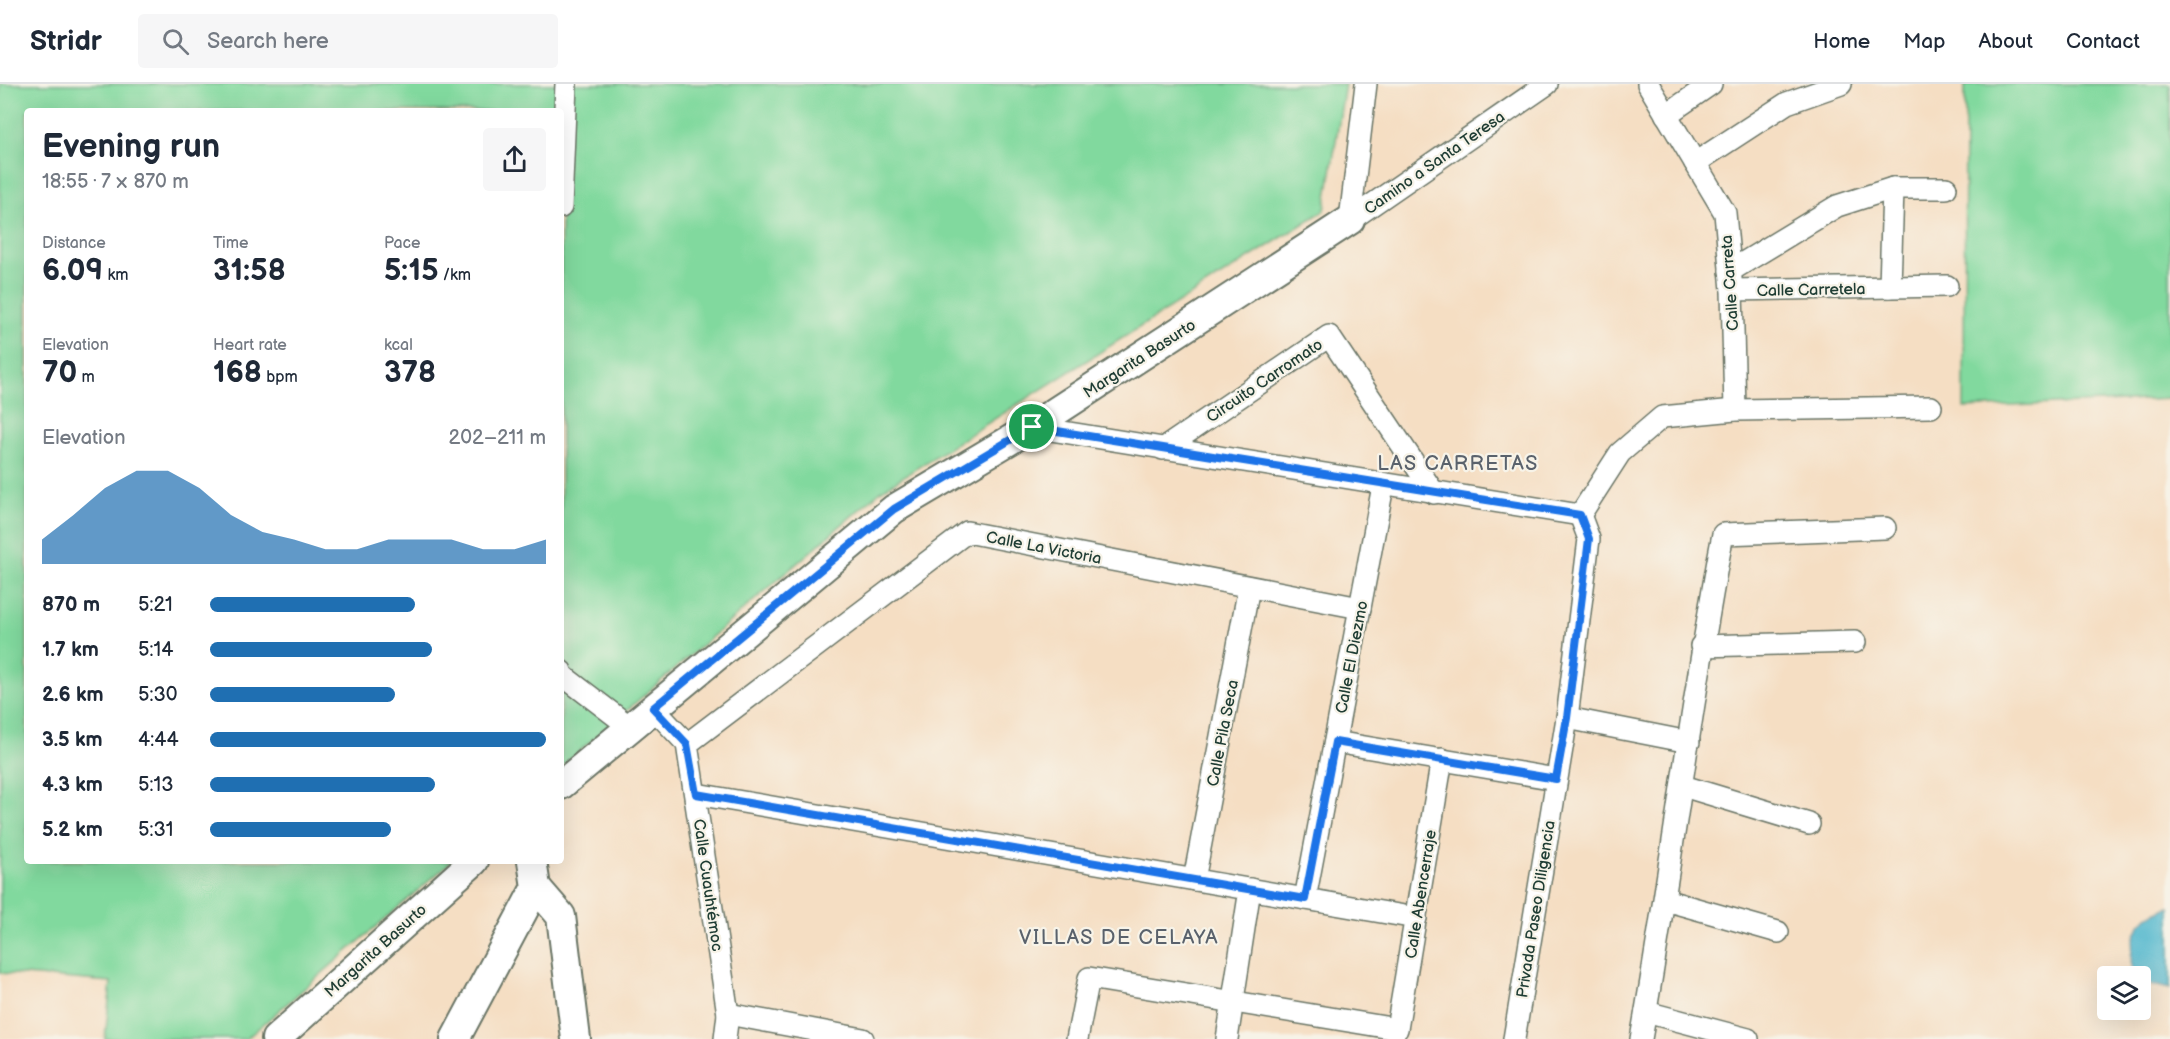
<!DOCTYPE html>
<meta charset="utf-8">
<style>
body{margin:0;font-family:"Balsamiq Sans",sans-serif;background:#f6f6f7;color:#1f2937;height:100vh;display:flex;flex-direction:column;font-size:22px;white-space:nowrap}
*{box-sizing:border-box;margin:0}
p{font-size:20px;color:#747a83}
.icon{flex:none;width:33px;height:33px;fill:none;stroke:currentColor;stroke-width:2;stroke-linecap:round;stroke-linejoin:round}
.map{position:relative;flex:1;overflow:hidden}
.panel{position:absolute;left:24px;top:24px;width:540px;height:756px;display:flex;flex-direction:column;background:#fff;border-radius:6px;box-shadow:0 6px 24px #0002}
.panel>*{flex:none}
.tools{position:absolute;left:2097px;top:882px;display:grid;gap:12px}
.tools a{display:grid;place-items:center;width:54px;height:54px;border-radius:6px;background:#fff;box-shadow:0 6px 24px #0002;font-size:30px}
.pin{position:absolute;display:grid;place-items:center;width:51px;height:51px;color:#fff;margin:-26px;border:3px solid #fff;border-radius:50%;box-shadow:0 2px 6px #0007}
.round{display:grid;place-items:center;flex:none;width:63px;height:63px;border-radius:6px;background:#f6f6f7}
.overview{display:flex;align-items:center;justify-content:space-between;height:102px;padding:0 18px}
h1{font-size:33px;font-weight:700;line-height:45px}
.figures{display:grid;grid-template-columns:repeat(3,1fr);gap:9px;height:102px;padding:6px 18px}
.figures div{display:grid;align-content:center}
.figures b{font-size:30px;font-weight:700}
.figures small{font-size:16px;font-weight:400}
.figures p{font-size:16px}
.chart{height:168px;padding:12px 18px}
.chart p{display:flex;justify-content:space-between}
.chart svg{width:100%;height:108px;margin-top:6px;fill:#1f6fb2;opacity:.7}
ul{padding:0 18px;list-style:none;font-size:20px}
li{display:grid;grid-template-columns:96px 72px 1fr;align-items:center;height:45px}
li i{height:15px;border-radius:8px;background:#1f6fb2}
header{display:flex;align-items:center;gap:36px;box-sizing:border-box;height:84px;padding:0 30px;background:#fff;border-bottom:2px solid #e0e1e3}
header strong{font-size:28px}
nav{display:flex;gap:33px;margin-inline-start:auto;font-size:21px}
.search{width:420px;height:54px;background:#f6f6f7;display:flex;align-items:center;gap:15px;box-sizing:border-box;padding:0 21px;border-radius:6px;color:#747a83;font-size:22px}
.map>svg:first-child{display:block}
.green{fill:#81d99e;stroke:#508b69;stroke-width:1.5}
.water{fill:#4eb6cd;stroke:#367a80;stroke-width:1.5}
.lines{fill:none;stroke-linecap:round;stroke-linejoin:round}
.street-casing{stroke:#6a7566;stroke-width:24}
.secondary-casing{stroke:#6a7566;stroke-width:32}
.street{stroke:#fff;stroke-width:21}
.secondary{stroke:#fff;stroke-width:28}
.route-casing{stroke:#fff;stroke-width:12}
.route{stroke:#1a73e8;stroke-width:8}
.labels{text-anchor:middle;stroke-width:4.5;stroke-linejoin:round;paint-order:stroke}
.street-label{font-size:16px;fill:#1f3d34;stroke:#f7f3e8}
.quarter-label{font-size:20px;letter-spacing:1.5px;fill:#5a626c;stroke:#f7f3e8}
</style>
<header>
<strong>Stridr</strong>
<div class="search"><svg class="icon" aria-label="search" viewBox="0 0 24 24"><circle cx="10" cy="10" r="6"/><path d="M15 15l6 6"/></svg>Search here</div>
<nav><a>Home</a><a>Map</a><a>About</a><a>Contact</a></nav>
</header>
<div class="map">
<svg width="2170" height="955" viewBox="0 0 2170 955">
<rect width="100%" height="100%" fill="#f7f3e8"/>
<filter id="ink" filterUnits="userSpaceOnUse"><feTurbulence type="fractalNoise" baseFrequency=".0167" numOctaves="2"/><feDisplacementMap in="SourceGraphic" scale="12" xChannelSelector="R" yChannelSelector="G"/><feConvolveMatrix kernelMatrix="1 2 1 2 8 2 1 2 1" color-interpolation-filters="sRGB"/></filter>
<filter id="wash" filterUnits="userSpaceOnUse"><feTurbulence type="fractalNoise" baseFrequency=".008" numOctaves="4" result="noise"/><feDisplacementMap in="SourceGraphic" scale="24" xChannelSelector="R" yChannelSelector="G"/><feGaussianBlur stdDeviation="1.35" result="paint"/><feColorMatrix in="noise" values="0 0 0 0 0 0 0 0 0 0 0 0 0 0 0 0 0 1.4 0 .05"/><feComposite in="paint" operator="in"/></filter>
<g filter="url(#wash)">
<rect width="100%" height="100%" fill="#f5dec3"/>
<g class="green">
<path d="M0 0H1345L1325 126 882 406 561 683V27H27V777H452L246 955H105L111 898 0 889Z"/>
<path d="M1965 0H2170V315L1964 324Z"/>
</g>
<path class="water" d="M2170 823V905L2141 898 2140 892H2135C2128 882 2132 856 2138 844 2143 833 2159 827 2170 823Z"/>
</g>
<g filter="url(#ink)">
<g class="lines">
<g class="street-casing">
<g id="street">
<path d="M1648 0 1725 129 1732 206 1735 326"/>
<path d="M1666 31 1711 0"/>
<path d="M1695 79 1787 19 1841 0"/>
<path d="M561 123 566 0"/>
<path d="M1350 136 1547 0"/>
<path d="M1350 136 1366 0"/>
<path d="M1730 187 1837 122 1893 104H1946"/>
<path d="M1890 203 1893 104"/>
<path d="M1732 206 1947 202"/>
<path d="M1032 343 1580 431 1620 369 1662 333 1735 326 1931 323"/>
<path d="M1163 365 1329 252 1434 409"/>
<path d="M1701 562 1855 558"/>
<path d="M561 587 562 591 630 643"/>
<path d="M653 624 687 660 728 930 725 955"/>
<path d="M1567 634 1689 658"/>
<path d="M1335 658 1556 695"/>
<path d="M687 660 967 448 1360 524"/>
<path d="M1683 702 1809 740"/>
<path d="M696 710 1416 834"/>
<path d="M1194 796 1249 503"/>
<path d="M1305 815 1383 402"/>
<path d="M1665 816 1778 848"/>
<path d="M1646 928 1748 955"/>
<path d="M728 930 863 955"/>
<path d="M1077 955 1089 894 1397 945 1442 675"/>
<path d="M1227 955 1250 805"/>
<path d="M1514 955 1567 634 1589 455 1580 431"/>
<path d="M1641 955C1671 787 1691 617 1723 450L1885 444"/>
</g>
</g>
<g class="secondary-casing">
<g id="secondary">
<path d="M561 701 894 425 1032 343 1350 136"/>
<path d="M536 803 561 832 576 955"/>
<path d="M276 955 474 777"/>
<path d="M455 955 536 803 532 777"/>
</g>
</g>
<use href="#street" class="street"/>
<use href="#secondary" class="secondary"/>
</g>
</g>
<g class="lines" filter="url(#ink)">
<g class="route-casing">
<path id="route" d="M1032 343 1580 431 1589 455 1567 634 1556 695 1335 658 1305 815 696 710 687 660 653 624 894 425Z"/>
</g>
<use href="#route" class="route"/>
</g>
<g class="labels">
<g class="street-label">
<text transform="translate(1434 78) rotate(-35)" y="6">Camino a Santa Teresa</text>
<text transform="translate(1729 199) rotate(-94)" y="6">Calle Carreta</text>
<text transform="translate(1811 205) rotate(-1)" y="6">Calle Carretela</text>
<text transform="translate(1139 274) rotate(-33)" y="6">Margarita Basurto</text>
<text transform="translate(1264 296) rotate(-34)" y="6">Circuito Carromato</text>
<text transform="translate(1044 463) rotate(11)" y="6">Calle La Victoria</text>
<text transform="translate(1351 573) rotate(-79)" y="6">Calle El Diezmo</text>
<text transform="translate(1222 649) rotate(-79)" y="6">Calle Pila Seca</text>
<text transform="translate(709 801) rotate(82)" y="6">Calle Cuauhtémoc</text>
<text transform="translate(1420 810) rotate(-81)" y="6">Calle Abencerraje</text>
<text transform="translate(1535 825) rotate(-81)" y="6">Privada Paseo Diligencia</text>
<text transform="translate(375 866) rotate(-42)" y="6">Margarita Basurto</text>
</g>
<g class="quarter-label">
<text x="1458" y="386">LAS CARRETAS</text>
<text x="1119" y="860">VILLAS DE CELAYA</text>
</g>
</g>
</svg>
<div class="tools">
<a><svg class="icon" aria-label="layers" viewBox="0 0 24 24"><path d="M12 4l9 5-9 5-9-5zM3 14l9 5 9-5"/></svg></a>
</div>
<div class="pin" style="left:1032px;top:343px;background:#1e9e55"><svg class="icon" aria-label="arrive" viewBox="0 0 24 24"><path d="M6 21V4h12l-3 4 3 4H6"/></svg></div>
<section class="panel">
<div class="overview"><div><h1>Evening run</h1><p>18:55 · 7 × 870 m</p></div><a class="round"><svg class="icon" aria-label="share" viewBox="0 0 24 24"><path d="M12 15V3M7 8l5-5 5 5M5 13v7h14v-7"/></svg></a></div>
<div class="figures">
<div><p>Distance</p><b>6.09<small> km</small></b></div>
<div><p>Time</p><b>31:58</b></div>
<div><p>Pace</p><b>5:15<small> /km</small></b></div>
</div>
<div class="figures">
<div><p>Elevation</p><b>70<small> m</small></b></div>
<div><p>Heart rate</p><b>168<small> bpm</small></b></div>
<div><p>kcal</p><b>378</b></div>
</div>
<div class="chart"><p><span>Elevation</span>202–211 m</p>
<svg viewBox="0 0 160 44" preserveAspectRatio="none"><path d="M0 44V34L10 24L20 13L30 6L40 6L50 13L60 24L70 31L80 34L90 38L100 38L110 34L120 34L130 34L140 38L150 38L160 34V44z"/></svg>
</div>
<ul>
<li><b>870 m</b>5:21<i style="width:61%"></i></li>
<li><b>1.7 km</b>5:14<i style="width:66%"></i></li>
<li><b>2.6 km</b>5:30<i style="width:55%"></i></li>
<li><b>3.5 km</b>4:44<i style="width:100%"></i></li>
<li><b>4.3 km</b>5:13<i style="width:67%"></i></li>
<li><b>5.2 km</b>5:31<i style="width:54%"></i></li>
</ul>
</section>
</div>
